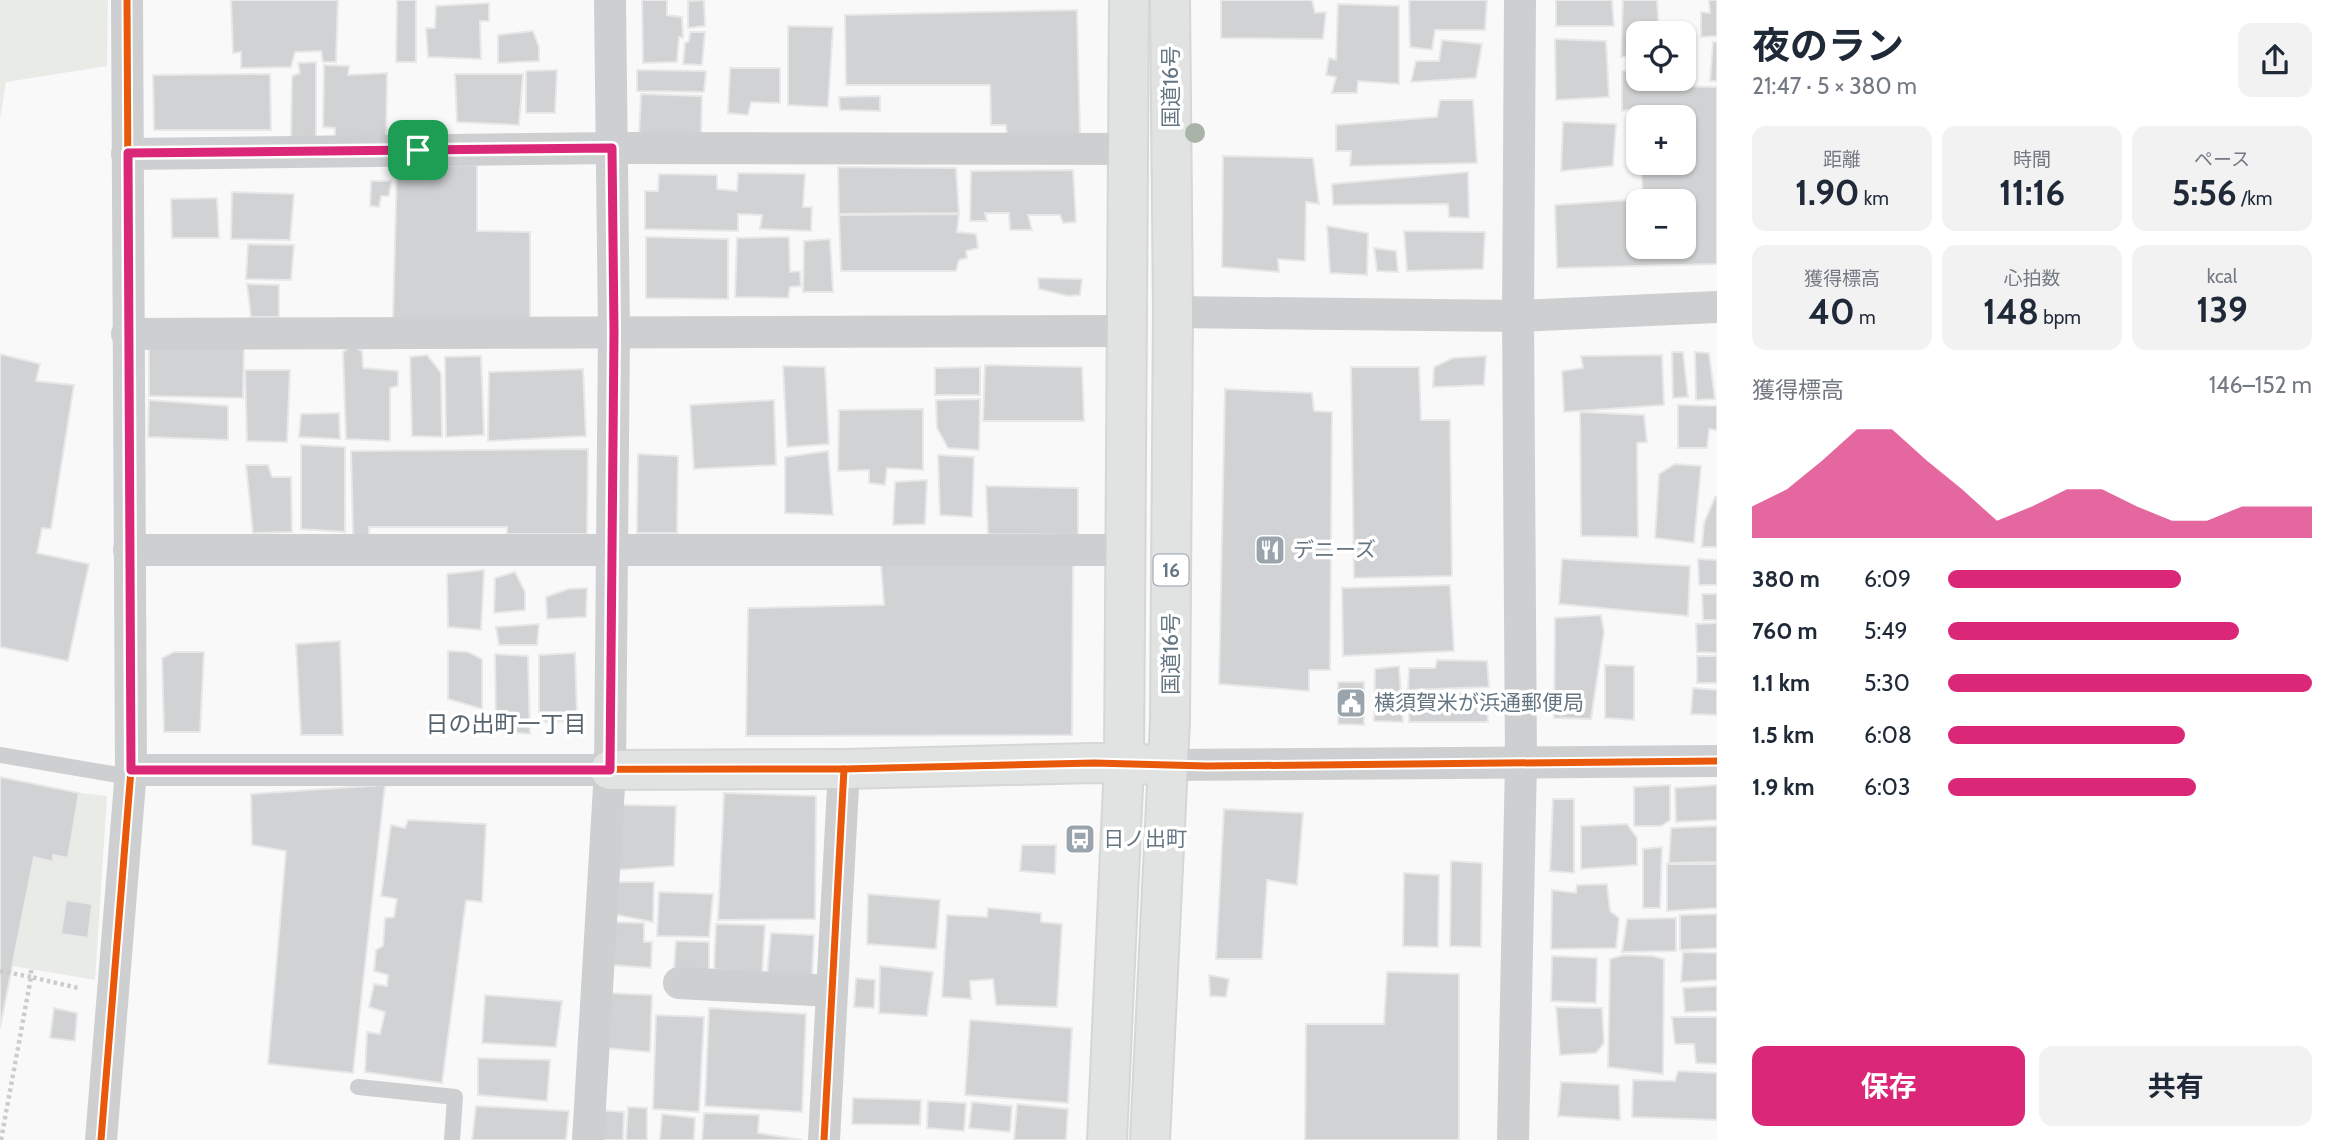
<!DOCTYPE html>
<html lang="ja">
<meta charset="utf-8">
<style>
body{margin:0;font-family:Cabin,"Noto Sans JP",sans-serif;background:#f2f2f3;color:#1f2937;height:100vh;display:flex;flex-direction:column;font-size:26px;white-space:nowrap}
*{box-sizing:border-box;margin:0}
p{font-size:23px;color:#747a83}
.icon{flex:none;width:38px;height:38px;fill:none;stroke:currentColor;stroke-width:2;stroke-linecap:round;stroke-linejoin:round}
.map{position:relative;flex:1;overflow:hidden}
.panel{display:flex;flex-direction:column;background:#fff;width:630px}
.panel>*{flex:none}
.tools{position:absolute;left:1626px;top:21px;display:grid;gap:14px}
.tools a{display:grid;place-items:center;width:70px;height:70px;border-radius:14px;background:#fff;box-shadow:0 2px 5px #0004;font-size:35px}
.pin{position:absolute;display:grid;place-items:center;width:60px;height:60px;color:#fff;margin:-30px;border-radius:14px;box-shadow:0 4px 10px #0006}
.round{display:grid;place-items:center;flex:none;width:74px;height:74px;border-radius:14px;background:#f2f2f3}
.head{display:flex;align-items:center;justify-content:space-between;height:119px;padding:0 35px}
h1{font-size:38px;font-weight:700;line-height:52px}
.metrics{display:grid;grid-template-columns:repeat(3,1fr);gap:10px;height:119px;padding:7px 35px}
.metrics div{display:grid;align-content:center;border-radius:14px;background:#f2f2f3;text-align:center}
.metrics b{font-size:35px;font-weight:700}
.metrics small{font-size:19px;font-weight:400}
.metrics p{font-size:19px}
.chart{height:196px;padding:14px 35px}
.chart p{display:flex;justify-content:space-between}
.chart svg{width:100%;height:126px;margin-top:7px;fill:#db2777;opacity:.7}
.button{display:flex;gap:14px;margin-top:auto;padding:14px 35px}
.button a{flex:1;height:80px;border-radius:14px;background:#db2777;color:#fff;font-size:28px;font-weight:700;line-height:80px;text-align:center}
.button a+a{background:#f2f2f3;color:#1f2937}
ul{padding:0 35px;list-style:none;font-size:23px}
li{display:grid;grid-template-columns:112px 84px 1fr;align-items:center;height:52px}
li i{height:18px;border-radius:9px;background:#db2777}
main{display:flex;flex:1;min-height:0}
.map>svg:first-child{display:block}
.green{fill:#e8ebe6}
.building{fill:#d0d2d3;stroke:#e8e8e8;stroke-width:2;fill-rule:evenodd}
.lines{fill:none;stroke-linecap:round;stroke-linejoin:round}
.secondary-casing{stroke:#d5d6d7;stroke-width:42}
.highway-casing{stroke:#d5d6d6;stroke-width:42}
.path{stroke:#cbcccd;stroke-width:4.5;stroke-dasharray:3.5 3.5;stroke-linecap:butt}
.lane{stroke:#cecfd0;stroke-width:16}
.street{stroke:#cecfd0;stroke-width:32}
.secondary{stroke:#e1e2e2;stroke-width:38}
.highway{stroke:#e1e2e2;stroke-width:38}
.cycleway-casing{stroke:#fff;stroke-width:11}
.cycleway{stroke:#e8590c;stroke-width:7}
.tree{fill:#a9b3a7}
.route-casing{stroke:#fff;stroke-width:14}
.route{stroke:#db2777;stroke-width:9}
.labels{text-anchor:middle;stroke-width:7;stroke-linejoin:round;paint-order:stroke}
.shield{fill:#fff;stroke:#939fa8;stroke-width:2}
.shield-label{font-size:19px;font-weight:bold;fill:#657683}
.street-label{font-size:21px;fill:#657683;stroke:#fff}
.poi-label{font-size:21px;fill:#657683;stroke:#fff;text-anchor:start}
.neighbourhood-label{font-size:23px;fill:#57646e;stroke:#fff}
</style>
<main>
<div class="map">
<svg width="1717" height="1140" viewBox="0 0 1717 1140">
<rect width="100%" height="100%" fill="#f9f9f9"/>
<g class="green">
<path d="M0 0H108L107 66 6 82 0 119Z"/>
<path d="M79 793 107 796 95 980 13 966 34 857 53 862V855Z"/>
</g>
<g class="building">
<path d="M231 0H338L336 62H323L321 51 295 52 291 67 241 68V52L233 53Z"/>
<path d="M397 0H416V62H396Z"/>
<path d="M642 0H667V15L682 17 683 38 679 37 677 62 643 63Z"/>
<path d="M704 0 705 26 688 28V1Z"/>
<path d="M1221 0H1312L1315 13 1326 12 1323 39 1221 38Z"/>
<path d="M1409 0H1487L1485 30H1435L1432 50 1410 47Z"/>
<path d="M1556 0H1612L1614 26H1556Z"/>
<path d="M1623 0H1657L1659 33H1638V56L1621 57Z"/>
<path d="M1709 0H1717V36L1701 37V12L1710 13Z"/>
<path d="M489 3V21H480L481 59 428 57 426 28H435L436 6Z"/>
<path d="M1338 4 1399 6V84L1358 81 1357 93H1332L1336 77 1326 75 1329 58 1336 60Z"/>
<path d="M1077 10 1080 136H1007L1006 125H991L990 85H846L845 15Z"/>
<path d="M788 26 833 27 828 107 788 105Z"/>
<path d="M533 31 539 47V61L498 63V35Z"/>
<path d="M690 32H705L702 65 683 64 685 43 689 41Z"/>
<path d="M1555 39 1606 41 1609 97 1556 100Z"/>
<path d="M1442 40 1482 44 1476 78 1411 82 1416 61H1439Z"/>
<path d="M1713 42H1717V81H1710Z"/>
<path d="M316 62V140L291 138 292 76 300 73 298 63Z"/>
<path d="M324 65 349 66 348 75 387 73 386 142 335 140V128L323 127Z"/>
<path d="M730 68H780V103L751 102 748 115 728 113Z"/>
<path d="M1638 68V79H1660L1659 86 1717 87V264L1557 268 1555 205 1643 199 1641 163H1684V117H1639L1638 108 1622 111V71ZM1638 201H1684V247H1638Z"/>
<path d="M557 70 555 113H526V71Z"/>
<path d="M637 70 706 71 704 92 637 91Z"/>
<path d="M270 74 271 130H154L153 75Z"/>
<path d="M455 74H523L519 125 457 122Z"/>
<path d="M641 94 702 96 701 139 639 136Z"/>
<path d="M880 96V111L840 110 839 97Z"/>
<path d="M1440 100H1473L1477 163 1350 166 1351 151H1336V125L1437 117Z"/>
<path d="M1563 122 1616 124 1613 166 1561 171Z"/>
<path d="M1223 156 1313 158 1319 204 1306 202 1305 261 1278 259 1279 272 1222 267Z"/>
<path d="M477 165V231L530 232V321L393 318 397 166Z"/>
<path d="M838 167 956 168 959 213 839 214Z"/>
<path d="M1073 170 1076 222 1063 223 1060 215H1028L1032 230H1010L1009 213H985L987 221H970L971 171Z"/>
<path d="M1468 172 1469 218 1449 217 1448 204 1333 205 1332 184Z"/>
<path d="M738 173 805 174 803 207H812L811 231 760 229 762 215 738 214V231L645 229V191H658L659 174 717 175V189L737 191Z"/>
<path d="M371 181H391L389 196H381L379 207 370 206Z"/>
<path d="M232 192 294 194 290 240 231 239Z"/>
<path d="M217 198 219 238H172L171 199Z"/>
<path d="M959 214 957 232 976 234 978 248 966 251 967 258 959 260 956 271H841L839 215Z"/>
<path d="M1327 226 1368 233 1367 275 1330 273Z"/>
<path d="M1404 231 1485 232 1483 269 1407 271Z"/>
<path d="M646 237 728 239V299L646 298Z"/>
<path d="M789 237 790 272 800 271 801 286 790 287 788 298 735 297 737 238Z"/>
<path d="M830 239 833 292H803L804 241Z"/>
<path d="M248 244 294 245 291 280 246 279Z"/>
<path d="M1374 248 1396 251 1398 272 1377 271Z"/>
<path d="M1038 278 1082 279 1080 295 1068 296 1039 289Z"/>
<path d="M247 284 279 285V317H251Z"/>
<path d="M352 346 362 351 363 368 398 371V386L390 388V441L346 439 343 352Z"/>
<path d="M149 347H244L243 398 149 396Z"/>
<path d="M1672 352H1683L1688 397 1673 398Z"/>
<path d="M1695 352 1709 353 1715 399 1696 400Z"/>
<path d="M0 354 40 364 36 381 74 385 51 529 42 528 37 553 89 564 68 661 0 647Z"/>
<path d="M427 355 441 373 442 437 412 436 410 357Z"/>
<path d="M1662 355 1664 405 1564 412 1562 371 1583 368 1581 356Z"/>
<path d="M481 356 484 435 446 437 445 357Z"/>
<path d="M1486 356 1484 385 1433 387 1434 367 1453 358Z"/>
<path d="M985 365 1082 367 1084 421H983Z"/>
<path d="M783 366 825 367 829 444 787 447Z"/>
<path d="M980 367V395H935V368Z"/>
<path d="M1351 367H1419L1421 420H1450L1452 576 1354 578Z"/>
<path d="M583 369 586 436 488 441 489 372Z"/>
<path d="M245 370H290L287 442 247 441Z"/>
<path d="M1225 389 1312 393 1314 411 1332 412 1330 670H1309V691L1219 684Z"/>
<path d="M980 399 979 450 948 448 937 428 936 400Z"/>
<path d="M149 400 228 406V440L148 437Z"/>
<path d="M774 400 776 465 694 469 690 405Z"/>
<path d="M1678 405 1717 406V430L1709 429 1707 448H1678Z"/>
<path d="M923 409V470L887 468 885 485 869 483V470L838 471 839 410Z"/>
<path d="M1580 412 1644 415 1647 442 1637 443 1638 537 1581 536Z"/>
<path d="M339 413 340 439 299 437 301 414Z"/>
<path d="M301 445 345 447V532L301 529Z"/>
<path d="M588 449 587 534H507V527H369V536L353 535 351 451Z"/>
<path d="M828 451 833 515 785 513V457Z"/>
<path d="M638 454 678 456 677 533H637Z"/>
<path d="M938 455 974 457 972 517 940 515Z"/>
<path d="M1675 464 1701 466 1694 543 1655 538 1659 474Z"/>
<path d="M246 465H268L272 477H291L292 532 253 533Z"/>
<path d="M927 480 925 524 893 525 895 482Z"/>
<path d="M986 486 1078 488V535L988 534Z"/>
<path d="M1715 497H1717V547H1702L1704 523Z"/>
<path d="M1562 559 1690 566 1688 616 1559 604Z"/>
<path d="M1698 559 1717 560V585H1699Z"/>
<path d="M1073 564 1072 735 746 736 748 608 884 605 881 565Z"/>
<path d="M484 570 481 630 448 627 447 574Z"/>
<path d="M515 572 525 592V610L494 613 495 578Z"/>
<path d="M1450 585 1454 651 1343 656 1342 588Z"/>
<path d="M587 588 586 617 547 619 546 597 568 589Z"/>
<path d="M1702 594H1717V620H1703Z"/>
<path d="M1601 615 1604 632 1591 719 1554 718 1555 618Z"/>
<path d="M1717 623V653L1697 652 1696 624Z"/>
<path d="M539 624 537 645H499L496 627Z"/>
<path d="M340 641 343 735H301L296 644Z"/>
<path d="M448 651 468 652 482 659V709L448 699Z"/>
<path d="M174 652H204L200 732H164L162 658Z"/>
<path d="M575 653 577 713 566 721 545 722 539 713V655Z"/>
<path d="M495 654 528 656 530 734 496 731Z"/>
<rect x="1697" y="656" width="20" height="27"/>
<path d="M1437 660 1487 661 1489 687 1408 690 1409 668H1435Z"/>
<path d="M1605 665 1634 666V720L1605 718Z"/>
<path d="M1399 666 1403 722 1374 721 1375 669Z"/>
<path d="M1338 682H1364V725L1338 724Z"/>
<path d="M1693 688 1717 690V715L1691 714Z"/>
<path d="M1486 693 1488 722H1409V694Z"/>
<path d="M0 777 79 793 68 858 53 855V862L34 857 0 1028Z"/>
<path d="M385 785 353 1073 268 1064 286 851 252 845 251 794Z"/>
<path d="M1670 785V820L1661 826H1634V787Z"/>
<path d="M1717 785V820L1676 822 1675 788Z"/>
<path d="M724 793 816 796 815 919 718 920Z"/>
<path d="M1553 799H1574V873L1550 871Z"/>
<path d="M620 805 676 806 674 866 618 870Z"/>
<path d="M1224 809 1303 813 1297 885 1267 880 1262 959H1216Z"/>
<path d="M408 820 486 824 482 902 466 900 442 1083 365 1072 367 1032 380 1034 385 1012 369 1007 374 984 387 986 388 975 374 971 376 950 383 946 385 918 394 917 397 899 381 896 391 825 405 828Z"/>
<path d="M1627 824 1637 838V865L1581 869V826Z"/>
<path d="M1717 826V862L1669 863 1671 828Z"/>
<path d="M1022 845H1056L1055 874 1020 871Z"/>
<path d="M1662 847 1660 908H1643V849Z"/>
<path d="M1451 861 1482 863 1481 947 1450 946Z"/>
<path d="M1667 864H1717V908L1667 911Z"/>
<path d="M1404 873 1439 875 1438 947 1403 946Z"/>
<path d="M612 882H654L653 922 612 914Z"/>
<path d="M1607 884 1610 911 1619 918 1616 948 1551 949 1552 890 1576 893 1577 885Z"/>
<path d="M659 892 713 894 709 937 657 936Z"/>
<path d="M868 894 940 900 936 949 867 944Z"/>
<path d="M66 900 92 904 88 938 61 934Z"/>
<path d="M988 908 1041 913V922L1062 924 1057 1007 996 1005 993 979 970 981 971 999 942 997 947 915 987 917Z"/>
<path d="M1717 914V948L1680 950V915Z"/>
<path d="M1676 918V951L1622 952 1627 919Z"/>
<path d="M611 922 644 923V942H652L651 968 611 965Z"/>
<path d="M716 924 765 925 762 975 714 969Z"/>
<path d="M771 933 814 935 812 978 767 975Z"/>
<path d="M676 941 709 942V972L674 970Z"/>
<path d="M1683 952 1717 953V980L1681 982Z"/>
<path d="M1624 955 1652 956 1664 959 1663 1074 1608 1067 1610 959Z"/>
<path d="M1552 956 1597 958 1596 1003 1551 1001Z"/>
<path d="M880 966 933 972 927 1016 879 1013Z"/>
<path d="M1387 972 1459 974V1140H1305L1306 1024H1384Z"/>
<path d="M1209 975 1229 979 1226 997 1210 996Z"/>
<path d="M856 978 875 980 874 1008 854 1007Z"/>
<path d="M1717 986V1011L1685 1012 1683 988Z"/>
<path d="M609 993 652 995 650 1052 606 1048Z"/>
<path d="M485 995 562 1001 556 1047 482 1043Z"/>
<path d="M1556 1007 1602 1008 1604 1043 1596 1053 1560 1055Z"/>
<path d="M54 1008 77 1013 75 1041 50 1038Z"/>
<path d="M709 1008 806 1014 802 1112 705 1106Z"/>
<path d="M656 1015 704 1017 699 1112 653 1109Z"/>
<path d="M1672 1017H1717V1064L1696 1063 1694 1044H1675Z"/>
<path d="M970 1020 1072 1028 1068 1103 965 1095Z"/>
<path d="M478 1058 550 1060 547 1101 478 1095Z"/>
<path d="M1678 1071 1717 1073V1120L1632 1117 1633 1080 1675 1081Z"/>
<path d="M1561 1082 1619 1085 1620 1120 1558 1116Z"/>
<path d="M853 1098 921 1100 920 1125 852 1124Z"/>
<path d="M928 1101 966 1103 964 1131 927 1128Z"/>
<path d="M972 1102 1012 1106 1010 1132 969 1128Z"/>
<path d="M1017 1104 1068 1109 1066 1140H1014Z"/>
<path d="M476 1106 569 1111 566 1140H472Z"/>
<path d="M628 1107 647 1108V1140H626Z"/>
<path d="M598 1110 624 1112 623 1140H597Z"/>
<path d="M704 1113 759 1115 758 1133 802 1140H702Z"/>
<path d="M662 1114 695 1118 694 1140H660Z"/>
</g>
<g class="lines">
<g class="secondary-casing">
<path id="secondary" d="M610 770 844 769 1094 763 1168 765"/>
</g>
<g class="highway-casing">
<g id="highway">
<path d="M1107 1140 1124 764 1129 0"/>
<path d="M1150 1140 1170 721 1173 312 1170 0"/>
</g>
</g>
<g class="path">
<path d="M0 971 31 977V969"/>
<path d="M1 1140 31 977 78 988"/>
</g>
<g class="lane">
<path d="M0 755 130 777"/>
<path d="M358 1087 455 1097 452 1140"/>
</g>
<g class="street">
<path d="M127 154 612 148 1128 149"/>
<path d="M1173 312 1518 316 1717 307"/>
<path d="M127 334 1127 331"/>
<path d="M129 550H1126"/>
<path d="M1168 765 1717 761"/>
<path d="M131 770H610"/>
<path d="M679 983 832 991"/>
<path d="M101 1140 131 770 127 0"/>
<path d="M588 1140 610 770 614 332 610 0"/>
<path d="M824 1140 844 769"/>
<path d="M1513 1140 1521 762 1518 316 1520 0"/>
</g>
<use href="#secondary" class="secondary"/>
<use href="#highway" class="highway"/>
<g class="cycleway-casing">
<g id="cycleway">
<path d="M131 770 844 769 1094 763 1207 766 1717 761"/>
<path d="M101 1140 131 770 127 0"/>
<path d="M824 1140 844 769"/>
</g>
</g>
<use href="#cycleway" class="cycleway"/>
</g>
<circle class="tree" cx="1195" cy="133" r="10"/>
<g class="lines">
<g class="route-casing">
<path id="route" d="M612 148 614 332 610 770H131L128 153Z"/>
</g>
<use href="#route" class="route"/>
</g>
<defs>
<g id="restaurant-square" transform="scale(1.575)"><rect x="-9" y="-9" width="18" height="18" rx="4" fill="#99a4ac" stroke="#fff"/><path d="M-5-6h1v4h1v-4h1v4h1v-4h1v5L-1.5 .5V6h-2V.5L-5-1ZM5-6V6H3V1.5H1.5Q1.5-4 5-6Z" fill="#fff"/></g>
<g id="civic-square" transform="scale(1.575)"><rect x="-9" y="-9" width="18" height="18" rx="4" fill="#99a4ac" stroke="#fff"/><path d="M-.6-6.5H3V-4.5H.6V-3L4-1V1h2V6H-6V1h2V-1L-.6-3ZM-1.2 2.5V6h2.4V2.5Z" fill="#fff"/></g>
<g id="bus-square" transform="scale(1.575)"><rect x="-9" y="-9" width="18" height="18" rx="4" fill="#99a4ac" stroke="#fff"/><path d="M-5-6H5V4H4V6H2V4H-2V6H-4V4H-5ZM-3.5-4V0h7V-4ZM-3.5 1.2v1.5H-2V1.2ZM2 1.2v1.5H3.5V1.2Z" fill="#fff"/></g>
</defs>
<g fill-rule="evenodd">
<use href="#restaurant-square" x="1270" y="550"/>
<use href="#civic-square" x="1351" y="703"/>
<use href="#bus-square" x="1080" y="839"/>
</g>
<g class="labels">
<rect class="shield" x="1153.5" y="554.5" width="35" height="31" rx="5"/>
<g class="shield-label">
<text x="1171" y="577">16</text>
</g>
<g class="street-label">
<text transform="translate(1171 87) rotate(-90)" y="7">国道16号</text>
<text transform="translate(1171 654) rotate(-90)" y="7">国道16号</text>
</g>
<g class="poi-label">
<text x="1293" y="557">デニーズ</text>
<text x="1374" y="710">横須賀米が浜通郵便局</text>
<text x="1103" y="846">日ノ出町</text>
</g>
<g class="neighbourhood-label">
<text x="506" y="732">日の出町一丁目</text>
</g>
</g>
</svg>
<div class="tools">
<a><svg class="icon" aria-label="locate" viewBox="0 0 24 24"><circle cx="12" cy="12" r="6"/><path d="M12 2v4M12 18v4M2 12h4M18 12h4"/></svg></a>
<a>+</a>
<a>−</a>
</div>
<div class="pin" style="left:418px;top:150px;background:#1e9e55"><svg class="icon" aria-label="arrive" viewBox="0 0 24 24"><path d="M6 21V4h12l-3 4 3 4H6"/></svg></div>
</div>
<section class="panel">
<div class="head"><div><h1>夜のラン</h1><p>21:47 · 5 × 380 m</p></div><a class="round"><svg class="icon" aria-label="share" viewBox="0 0 24 24"><path d="M12 15V3M7 8l5-5 5 5M5 13v7h14v-7"/></svg></a></div>
<div class="metrics">
<div><p>距離</p><b>1.90<small> km</small></b></div>
<div><p>時間</p><b>11:16</b></div>
<div><p>ペース</p><b>5:56<small> /km</small></b></div>
</div>
<div class="metrics">
<div><p>獲得標高</p><b>40<small> m</small></b></div>
<div><p>心拍数</p><b>148<small> bpm</small></b></div>
<div><p>kcal</p><b>139</b></div>
</div>
<div class="chart"><p><span>獲得標高</span>146–152 m</p>
<svg viewBox="0 0 160 44" preserveAspectRatio="none"><path d="M0 44V33L10 27L20 17L30 6L40 6L50 17L60 27L70 38L80 33L90 27L100 27L110 33L120 38L130 38L140 33L150 33L160 33V44z"/></svg>
</div>
<ul>
<li><b>380 m</b>6:09<i style="width:64%"></i></li>
<li><b>760 m</b>5:49<i style="width:80%"></i></li>
<li><b>1.1 km</b>5:30<i style="width:100%"></i></li>
<li><b>1.5 km</b>6:08<i style="width:65%"></i></li>
<li><b>1.9 km</b>6:03<i style="width:68%"></i></li>
</ul>
<div class="button"><a>保存</a><a>共有</a></div>
</section>
</main>
